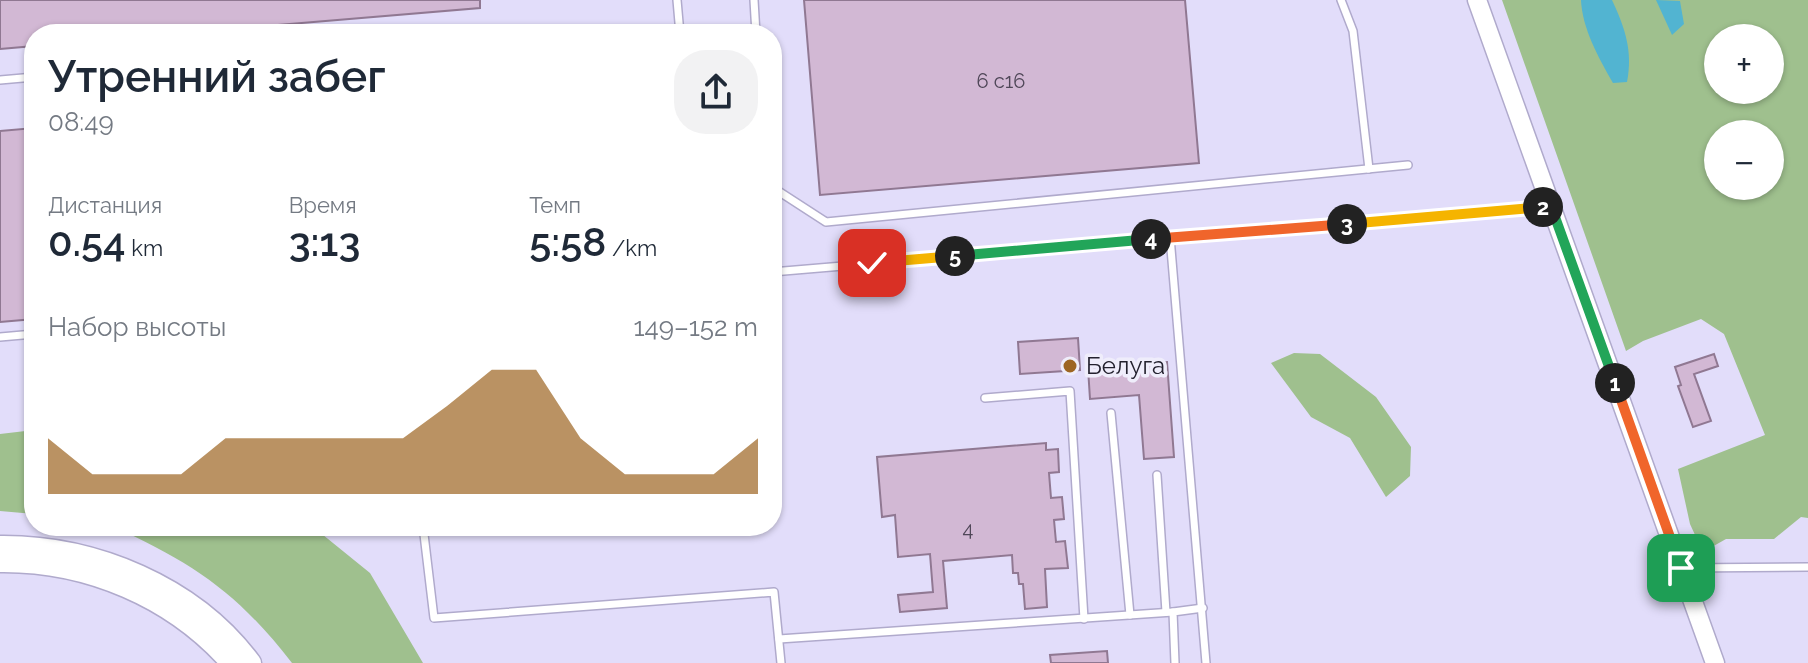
<!DOCTYPE html>
<html lang="ru">
<meta charset="utf-8">
<style>
body{margin:0;font-family:Raleway,sans-serif;background:#f2f2f3;color:#1f2937;height:100vh;display:flex;flex-direction:column;font-size:30px;white-space:nowrap}
*{box-sizing:border-box;margin:0}
p{font-size:26px;color:#747a83}
.icon{flex:none;width:44px;height:44px;fill:none;stroke:currentColor;stroke-width:2;stroke-linecap:round;stroke-linejoin:round}
.map{position:relative;flex:1;overflow:hidden}
.sheet{position:absolute;left:24px;top:24px;width:758px;height:512px;display:flex;flex-direction:column;background:#fff;border-radius:32px;box-shadow:0 2px 6px #0004}
.sheet>*{flex:none}
.tools{position:absolute;left:1704px;top:24px;display:grid;gap:16px}
.tools a{display:grid;place-items:center;width:80px;height:80px;border-radius:50%;background:#fff;box-shadow:0 2px 6px #0004;font-size:40px}
.pin{position:absolute;display:grid;place-items:center;width:68px;height:68px;color:#fff;margin:-34px;border-radius:16px;box-shadow:0 4px 12px #0006}
.km{position:absolute;width:40px;height:40px;margin:-20px;border-radius:50%;background:#222;color:#fff;font-size:22px;line-height:40px;text-align:center}
.round{display:grid;place-items:center;flex:none;width:84px;height:84px;border-radius:32px;background:#f2f2f3}
.summary{display:flex;align-items:center;justify-content:space-between;height:136px;padding:0 24px}
h1{font-size:44px;font-weight:600;line-height:60px}
.figures{display:grid;grid-template-columns:repeat(3,1fr);gap:12px;height:136px;padding:8px 24px}
.figures div{display:grid;align-content:center}
.figures b{font-size:40px;font-weight:600}
.figures small{font-size:22px;font-weight:400}
.figures p{font-size:22px}
.chart{height:224px;padding:16px 24px}
.chart p{display:flex;justify-content:space-between}
.chart svg{width:100%;height:144px;margin-top:8px;fill:#9d6522;opacity:.7}
.map>svg:first-child{display:block}
.green{fill:#9fc08e;fill-rule:evenodd}
.water{fill:#52b4d1}
.building{fill:#d2b8d4;stroke:#907892;stroke-width:2}
.lines{fill:none;stroke-linecap:round;stroke-linejoin:round}
.lane-casing{stroke:#b0aacc;stroke-width:10}
.secondary-casing{stroke:#b0aacc;stroke-width:21}
.primary-casing{stroke:#b0aacc;stroke-width:23}
.lane{stroke:#fff;stroke-width:7}
.secondary{stroke:#fff;stroke-width:18}
.primary{stroke:#fff;stroke-width:20}
.split-1-casing{stroke:#fff;stroke-width:16}
.split-2-casing{stroke:#fff;stroke-width:16}
.split-3-casing{stroke:#fff;stroke-width:16}
.split-4-casing{stroke:#fff;stroke-width:16}
.split-5-casing{stroke:#fff;stroke-width:16}
.split-6-casing{stroke:#fff;stroke-width:16}
.split-1{stroke:#f0652b;stroke-width:10}
.split-2{stroke:#22a559;stroke-width:10}
.split-3{stroke:#f5b400;stroke-width:10}
.split-4{stroke:#f0652b;stroke-width:10}
.split-5{stroke:#22a559;stroke-width:10}
.split-6{stroke:#f5b400;stroke-width:10}
.poi-dot{fill:#9d6522;stroke:#efedfb;stroke-width:3}
.labels{text-anchor:middle;stroke-width:7;stroke-linejoin:round;paint-order:stroke}
.number-label{font-size:20px;fill:#4f4758}
.poi-label{font-size:24px;fill:#23212e;stroke:#efedfb;text-anchor:start}
</style>
<div class="map">
<svg width="1808" height="663" viewBox="0 0 1808 663">
<rect width="100%" height="100%" fill="#e2ddfa"/>
<g class="green">
<path d="M1502 0H1808V518L1801 517 1774 539H1726L1710 548H1701L1690 524 1678 469 1765 435 1724 334 1701 319 1643 341 1626 351ZM1718 38H1770V90H1718ZM1718 134H1770V186H1718Z"/>
<path d="M1294 353 1320 354 1376 397 1411 447 1410 476 1386 497 1350 438 1311 417 1271 363Z"/>
<path d="M34 430V514L0 511V434Z"/>
<path d="M112 526H312L370 573 423 663H292C237 592 193 563 112 526Z"/>
</g>
<g class="water">
<path d="M1581 0H1612C1625 28 1633 51 1627 82L1613 83C1599 59 1582 28 1581 0Z"/>
<path d="M1656 0 1680 1 1684 24 1672 35Z"/>
</g>
<g class="building">
<path d="M0 0H480V8L171 34H34V46L0 49Z"/>
<path d="M804 0H1185L1199 163 820 195Z"/>
<path d="M34 128V319L0 322V131Z"/>
<path d="M1078 338 1080 370 1020 374 1018 342Z"/>
<path d="M1714 354 1718 366 1694 374 1711 421 1693 427 1678 386 1681 385 1675 367Z"/>
<path d="M1167 362 1174 457 1144 459 1139 395 1090 399 1088 368Z"/>
<path d="M1046 443V450L1058 449 1059 472 1049 473 1051 498 1062 497 1064 519 1054 520 1056 542 1065 541 1068 568 1045 569 1047 607 1025 609 1023 584H1019L1018 573H1013L1012 555 943 561 947 608 900 612 898 595 933 592 930 554 898 557 895 515 882 517 877 457Z"/>
<path d="M1107 651 1108 663H1051L1050 655Z"/>
</g>
<g class="lines">
<g class="lane-casing">
<g id="lane">
<path d="M677 0 680 34"/>
<path d="M754 0 756 34"/>
<path d="M1341 0 1353 31 1369 169"/>
<path d="M620 34 680 29"/>
<path d="M0 80 34 77"/>
<path d="M772 187 826 222 1408 165"/>
<path d="M1170 237 1206 663"/>
<path d="M772 272 1551 206"/>
<path d="M0 337 34 334"/>
<path d="M985 398 1070 391 1084 619"/>
<path d="M1111 413 1130 615"/>
<path d="M1157 475 1166 612"/>
<path d="M423 526 434 618 774 592 781 663"/>
<path d="M1682 568 1808 567"/>
<path d="M779 639 1173 612"/>
<path d="M1175 663 1173 612 1203 608"/>
</g>
</g>
<g class="secondary-casing">
<path id="secondary" d="M1477 0 1715 663"/>
</g>
<g class="primary-casing">
<g id="primary">
<path d="M0 546C94 545 194 586 251 663"/>
<path d="M0 562C87 561 173 597 231 663"/>
</g>
</g>
<use href="#lane" class="lane"/>
<use href="#secondary" class="secondary"/>
<use href="#primary" class="primary"/>
</g>
<g class="lines">
<g class="split-1-casing">
<path id="split-1" d="M1615 383 1681 568"/>
</g>
<g class="split-2-casing">
<path id="split-2" d="M1543 207 1551 206 1615 383"/>
</g>
<g class="split-3-casing">
<path id="split-3" d="M1347 224 1543 207"/>
</g>
<g class="split-4-casing">
<path id="split-4" d="M1151 239 1347 224"/>
</g>
<g class="split-5-casing">
<path id="split-5" d="M955 256 1151 239"/>
</g>
<g class="split-6-casing">
<path id="split-6" d="M872 263 955 256"/>
</g>
<use href="#split-1" class="split-1"/>
<use href="#split-2" class="split-2"/>
<use href="#split-3" class="split-3"/>
<use href="#split-4" class="split-4"/>
<use href="#split-5" class="split-5"/>
<use href="#split-6" class="split-6"/>
</g>
<circle class="poi-dot" cx="1070" cy="366" r="8"/>
<g class="labels">
<g class="number-label">
<text x="1001" y="88">6 с16</text>
<text x="968" y="536">4</text>
</g>
<g class="poi-label">
<text x="1086" y="374">Белуга</text>
</g>
</g>
</svg>
<div class="tools">
<a>+</a>
<a>−</a>
</div>
<div class="pin" style="left:1681px;top:568px;background:#1e9e55"><svg class="icon" aria-label="arrive" viewBox="0 0 24 24"><path d="M6 21V4h12l-3 4 3 4H6"/></svg></div>
<div class="pin" style="left:872px;top:263px;background:#d93025"><svg class="icon" aria-label="check" viewBox="0 0 24 24"><path d="M5 12l5 5 9-10"/></svg></div>
<b class="km" style="left:1615px;top:383px">1</b>
<b class="km" style="left:1543px;top:207px">2</b>
<b class="km" style="left:1347px;top:224px">3</b>
<b class="km" style="left:1151px;top:239px">4</b>
<b class="km" style="left:955px;top:256px">5</b>
<section class="sheet">
<div class="summary"><div><h1>Утренний забег</h1><p>08:49</p></div><a class="round"><svg class="icon" aria-label="share" viewBox="0 0 24 24"><path d="M12 15V3M7 8l5-5 5 5M5 13v7h14v-7"/></svg></a></div>
<div class="figures">
<div><p>Дистанция</p><b>0.54<small> km</small></b></div>
<div><p>Время</p><b>3:13</b></div>
<div><p>Темп</p><b>5:58<small> /km</small></b></div>
</div>
<div class="chart"><p><span>Набор высоты</span>149–152 m</p>
<svg viewBox="0 0 160 44" preserveAspectRatio="none"><path d="M0 44V27L10 38L20 38L30 38L40 27L50 27L60 27L70 27L80 27L90 17L100 6L110 6L120 27L130 38L140 38L150 38L160 27V44z"/></svg>
</div>
</section>
</div>
